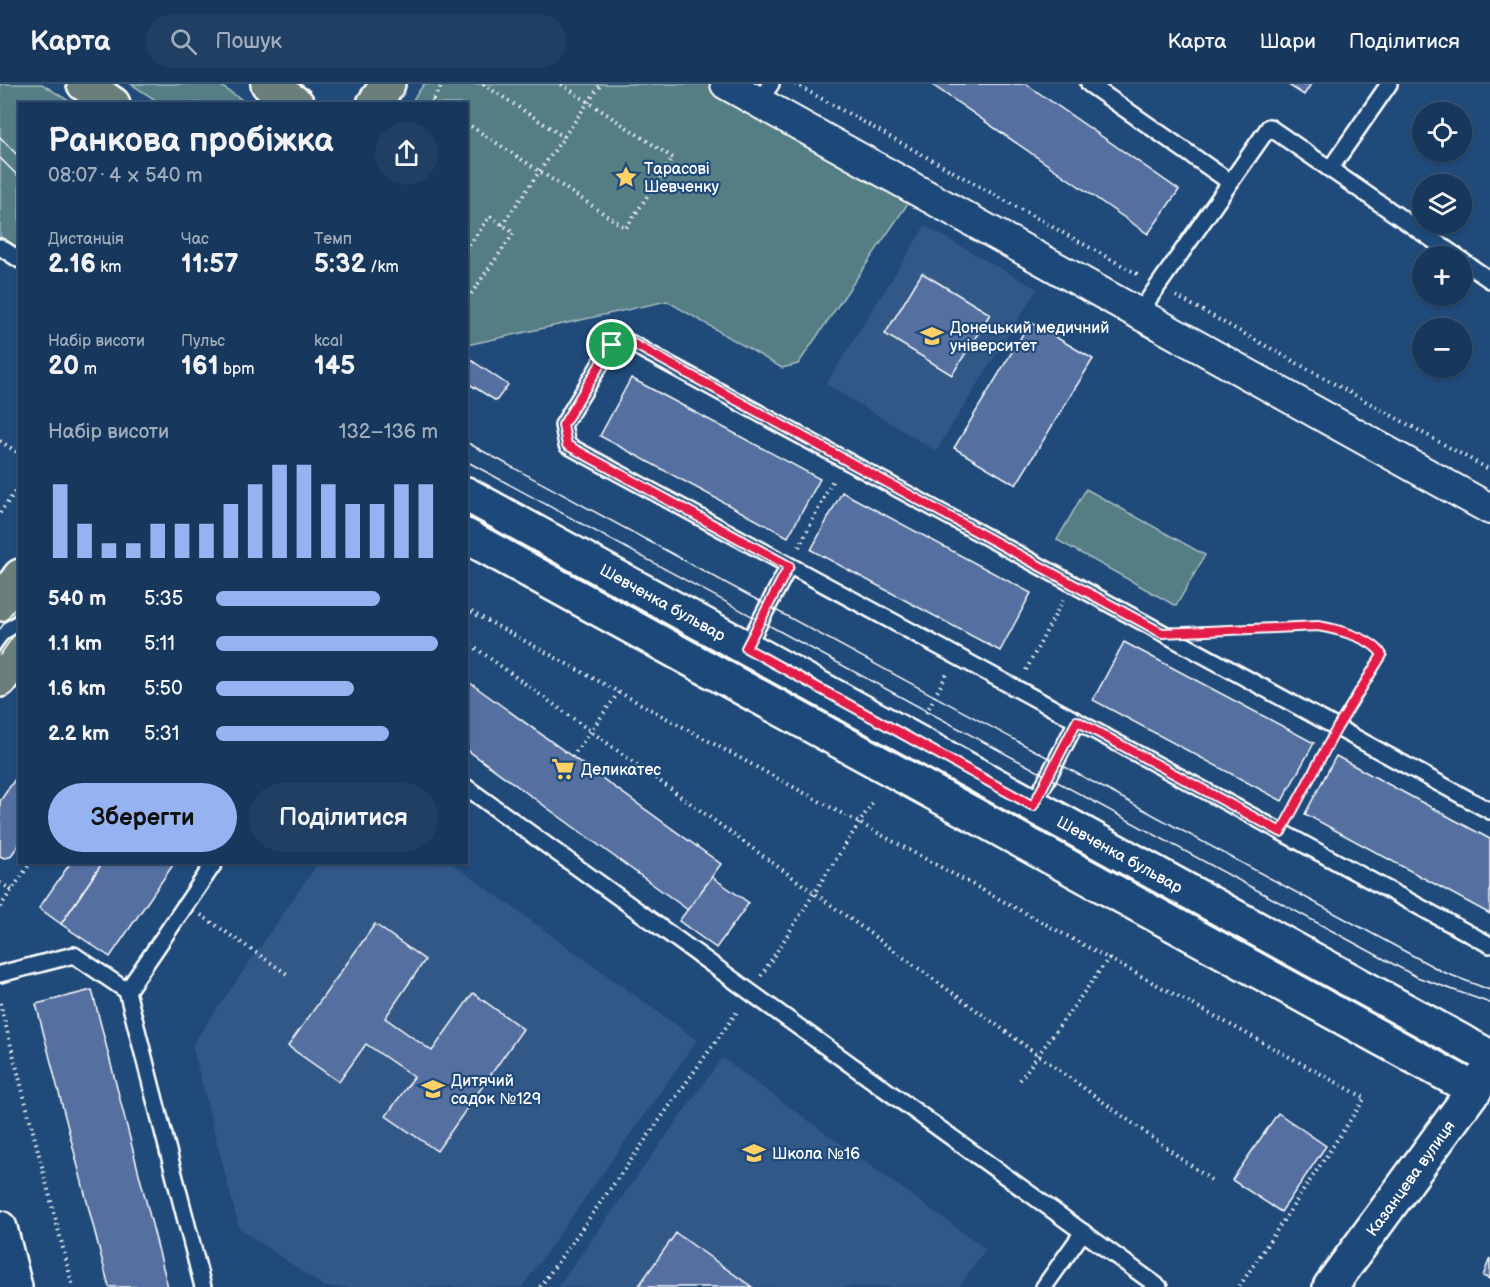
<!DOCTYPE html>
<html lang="uk">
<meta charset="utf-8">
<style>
body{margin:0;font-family:"Balsamiq Sans",sans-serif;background:#203f62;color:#f1f3f6;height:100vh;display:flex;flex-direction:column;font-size:22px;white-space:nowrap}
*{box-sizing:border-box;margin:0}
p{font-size:20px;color:#9eacbb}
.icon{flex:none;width:33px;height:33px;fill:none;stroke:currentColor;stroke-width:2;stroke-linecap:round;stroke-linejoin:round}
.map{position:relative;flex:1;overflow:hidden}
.details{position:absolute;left:18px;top:18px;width:450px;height:762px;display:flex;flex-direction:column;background:#17385c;border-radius:0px;box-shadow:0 2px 4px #0004,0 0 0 2px #365272}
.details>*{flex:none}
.buttons{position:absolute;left:1412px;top:18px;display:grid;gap:12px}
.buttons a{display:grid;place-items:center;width:60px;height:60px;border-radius:50%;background:#17385c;box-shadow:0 2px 4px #0004,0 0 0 2px #365272;font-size:30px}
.pin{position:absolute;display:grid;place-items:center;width:51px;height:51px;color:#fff;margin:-26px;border:3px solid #fff;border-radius:50%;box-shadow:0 2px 6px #0007}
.round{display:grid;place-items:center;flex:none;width:63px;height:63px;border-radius:32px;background:#203f62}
.summary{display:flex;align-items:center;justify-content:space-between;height:102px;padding:0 30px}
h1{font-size:33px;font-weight:700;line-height:45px}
.figures{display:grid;grid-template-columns:repeat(3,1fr);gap:9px;height:102px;padding:6px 30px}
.figures div{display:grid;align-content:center}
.figures b{font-size:26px;font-weight:700}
.figures small{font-size:16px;font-weight:400}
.figures p{font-size:16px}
.chart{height:168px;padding:12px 30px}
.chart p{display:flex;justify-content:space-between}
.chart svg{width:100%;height:108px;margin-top:6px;stroke:#95b2f1;stroke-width:6}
.primary-button{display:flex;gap:12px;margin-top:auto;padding:12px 30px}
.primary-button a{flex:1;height:69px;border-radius:36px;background:#95b2f1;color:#111;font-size:24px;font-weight:700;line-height:69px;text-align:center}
.primary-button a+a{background:#203f62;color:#f1f3f6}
ul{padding:0 30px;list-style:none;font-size:20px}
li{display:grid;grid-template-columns:96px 72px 1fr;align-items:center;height:45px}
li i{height:15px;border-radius:8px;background:#95b2f1}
header{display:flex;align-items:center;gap:36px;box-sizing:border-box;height:84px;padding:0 30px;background:#17385c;border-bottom:2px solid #365272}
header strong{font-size:28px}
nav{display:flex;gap:33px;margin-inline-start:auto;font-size:21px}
.search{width:420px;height:54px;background:#203f62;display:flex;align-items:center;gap:15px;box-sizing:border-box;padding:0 21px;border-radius:33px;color:#9eacbb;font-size:22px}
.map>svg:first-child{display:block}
.built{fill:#335887}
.green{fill:#547d84;stroke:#aabec2;stroke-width:1.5}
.building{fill:#546fa0;stroke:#fff;stroke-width:1.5}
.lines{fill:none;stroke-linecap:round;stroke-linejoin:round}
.service-casing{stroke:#fff;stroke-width:20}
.minor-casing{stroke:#fff;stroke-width:34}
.tertiary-casing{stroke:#fff;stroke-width:38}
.primary-casing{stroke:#fff;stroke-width:38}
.trunk-casing{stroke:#fff;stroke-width:38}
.path{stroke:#fff;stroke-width:4;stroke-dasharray:1.5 4.5;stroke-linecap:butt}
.service{stroke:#1f4a7a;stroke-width:15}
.minor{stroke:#1f4a7a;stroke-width:30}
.tertiary{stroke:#1f4a7a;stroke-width:33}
.primary{stroke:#6b7f7c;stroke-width:33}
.trunk{stroke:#6b7f7c;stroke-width:33}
.tram{stroke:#fff;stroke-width:1.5}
.route-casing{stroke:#fff;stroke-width:12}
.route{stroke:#e11d48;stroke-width:8}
.labels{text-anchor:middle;stroke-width:4.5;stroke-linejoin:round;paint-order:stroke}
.poi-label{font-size:16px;fill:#fff;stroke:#1f4a7a;text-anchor:start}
.street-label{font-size:16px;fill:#fff;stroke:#1f4a7a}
</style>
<header>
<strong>Карта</strong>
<div class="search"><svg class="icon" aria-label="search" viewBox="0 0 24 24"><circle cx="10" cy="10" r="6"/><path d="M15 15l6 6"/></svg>Пошук</div>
<nav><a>Карта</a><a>Шари</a><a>Поділитися</a></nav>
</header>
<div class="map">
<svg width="1490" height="1203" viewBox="0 0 1490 1203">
<rect width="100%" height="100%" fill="#1f4a7a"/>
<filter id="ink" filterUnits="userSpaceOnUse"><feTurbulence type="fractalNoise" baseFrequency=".0167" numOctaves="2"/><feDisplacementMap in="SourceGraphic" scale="12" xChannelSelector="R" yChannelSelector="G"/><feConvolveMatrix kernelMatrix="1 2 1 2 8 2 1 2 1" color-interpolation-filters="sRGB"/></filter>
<g filter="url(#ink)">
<g class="built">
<path d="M925 142 1037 205 936 367 826 300Z"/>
<path d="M319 778 451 779 697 956 522 1203H325L239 1144 192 961Z"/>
<path d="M722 974 986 1165 959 1203H558Z"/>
</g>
<g class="green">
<path d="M0 0H42L72 19 20 20 19 167 0 154Z"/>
<path d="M131 0H218L247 19H160Z"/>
<path d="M424 0H711L913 112 798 280 782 284 667 217 467 261 466 20H410Z"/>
<path d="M1086 405 1205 471 1176 522 1057 456Z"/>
<path d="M466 424 1407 941 1400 952 467 439Z"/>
</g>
<g class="building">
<path d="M931 0H1026L1179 106 1148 150Z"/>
<path d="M1287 0H1311L1304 11Z"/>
<path d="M922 189 990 230 952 291 885 250Z"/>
<path d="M1030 238 1093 275 1016 401 954 364Z"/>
<path d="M468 274 508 301 496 317 466 298Z"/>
<path d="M631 294 820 395 788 453 600 352Z"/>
<path d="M842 408 1031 509 1000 567 811 466Z"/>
<path d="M1124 558 1314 659 1282 717 1093 616Z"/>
<path d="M466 596 721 780 688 826 466 665Z"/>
<path d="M1336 672 1490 755V830L1305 730Z"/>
<path d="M20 688V759L10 773 4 774 0 772V717Z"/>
<path d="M71 778H103L61 840 39 824Z"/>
<path d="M103 778H175L110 873 61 840Z"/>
<path d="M712 793 749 819 716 864 679 837Z"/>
<path d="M375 840 425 876 385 934 432 967 473 909 523 945 437 1067 386 1032 414 993 366 960 339 998 288 962Z"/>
<path d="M92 906 103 949 168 1203H109L36 920Z"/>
<path d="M1278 1029 1326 1062 1281 1128 1232 1096Z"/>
<path d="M676 1149 752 1203H638Z"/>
<path d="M1490 1174V1195L1483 1192Z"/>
</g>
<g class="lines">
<g class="service-casing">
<g id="service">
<path d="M1089 0 1230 98"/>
<path d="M758 18 771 0"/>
<path d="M1330 85 1389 0"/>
<path d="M0 163 20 176"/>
<path d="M1461 176 1490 196"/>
<path d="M1139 229 1269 43 1456 172"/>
<path d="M746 564 789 482"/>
<path d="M466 703 1159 1203"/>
<path d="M1033 722 1077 637"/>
<path d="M1490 727 630 259 612 261 563 341 567 361 1490 861"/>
<path d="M0 890 74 871 127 907 203 1203"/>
<path d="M127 907 215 778"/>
<path d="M1044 1203 1083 1148"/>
</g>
</g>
<g class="minor-casing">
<path id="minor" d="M726 0 1490 425"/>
</g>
<g class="tertiary-casing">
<g id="tertiary">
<path d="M466 410 1490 973"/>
<path d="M466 452 1475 1006"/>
<path d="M0 1144 15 1203"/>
<path d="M1330 1203 1487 988"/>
</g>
</g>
<g class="primary-casing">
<g id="primary">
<path d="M0 520 20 492"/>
<path d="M0 596 20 568"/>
</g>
</g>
<g class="trunk-casing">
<g id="trunk">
<path d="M84 0 113 20"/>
<path d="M268 0 297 20"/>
<path d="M374 20 388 0"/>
</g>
</g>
<g class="path">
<path d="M483 0 564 53"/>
<path d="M795 0 1141 192"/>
<path d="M432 16 437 20"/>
<path d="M430 20 443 0"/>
<path d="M466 39 626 144 673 74 561 0"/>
<path d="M502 141 601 0"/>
<path d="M466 166 490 132 514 149 466 217"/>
<path d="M1176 212 1490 386"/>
<path d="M0 357 20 370"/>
<path d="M0 429 20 401"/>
<path d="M799 463 834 394"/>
<path d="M466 525 1365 1014 1239 1203"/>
<path d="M1205 547 1318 542 1341 546 1378 564 1381 571 1348 626"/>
<path d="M466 557 1211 1096"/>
<path d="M1026 586 1063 516"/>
<path d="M926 629 948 588"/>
<path d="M572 673 619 608"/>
<path d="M1290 731 1328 661"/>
<path d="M0 799 12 806"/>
<path d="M0 823 31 778"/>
<path d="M201 831 290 892"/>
<path d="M761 892 874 716"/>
<path d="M0 919 73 1203"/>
<path d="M1020 996 1109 874"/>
<path d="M540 1203 739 925"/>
</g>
<use href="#service" class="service"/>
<use href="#minor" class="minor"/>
<use href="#tertiary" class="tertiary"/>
<use href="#primary" class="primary"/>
<use href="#trunk" class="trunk"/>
<g class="tram">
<path d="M0 53 20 74"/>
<path d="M0 74 20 94"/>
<path d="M466 358 1443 888 1490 906"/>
<path d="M466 377 1417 893 1490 919"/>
<path d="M0 545 20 517"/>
<path d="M0 571 20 542"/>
</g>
</g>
</g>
<g class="lines" filter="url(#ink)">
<g class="route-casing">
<path id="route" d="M630 258 1162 549 1318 542C1336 545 1373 554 1382 571L1337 644 1281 748 1077 637 1033 722 746 564 789 482 567 361 563 341 612 261Z"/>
</g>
<use href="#route" class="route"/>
</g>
<defs>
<g id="sight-bare" transform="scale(1.8)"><path d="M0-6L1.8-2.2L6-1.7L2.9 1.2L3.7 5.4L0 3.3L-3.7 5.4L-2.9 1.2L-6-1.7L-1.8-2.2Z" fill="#ffd166" stroke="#1f4a7a" stroke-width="2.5" paint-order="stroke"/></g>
<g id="university-bare" transform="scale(1.8)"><path d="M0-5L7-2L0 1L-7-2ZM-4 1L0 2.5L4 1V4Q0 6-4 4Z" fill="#ffd166" stroke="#1f4a7a" stroke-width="2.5" paint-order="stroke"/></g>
<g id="supermarket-bare" transform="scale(1.8)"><path d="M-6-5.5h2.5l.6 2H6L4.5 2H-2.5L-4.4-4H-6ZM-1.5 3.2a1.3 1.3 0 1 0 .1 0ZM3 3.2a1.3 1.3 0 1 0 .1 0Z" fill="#ffd166" stroke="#1f4a7a" stroke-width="2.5" paint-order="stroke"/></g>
<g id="school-bare" transform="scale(1.8)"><path d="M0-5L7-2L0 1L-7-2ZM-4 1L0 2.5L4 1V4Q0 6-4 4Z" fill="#ffd166" stroke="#1f4a7a" stroke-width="2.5" paint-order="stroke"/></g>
</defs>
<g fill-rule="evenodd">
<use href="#sight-bare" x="626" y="93"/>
<use href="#university-bare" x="932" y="252"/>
<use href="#supermarket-bare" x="563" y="685"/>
<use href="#school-bare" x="433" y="1005"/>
<use href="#school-bare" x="754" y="1069"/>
</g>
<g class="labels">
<g class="poi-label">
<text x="644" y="90">Тарасові<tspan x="644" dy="18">Шевченку</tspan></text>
<text x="950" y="249">Донецький медичний<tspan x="950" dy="18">університет</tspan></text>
<text x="581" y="691">Деликатес</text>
<text x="451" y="1002">Дитячий<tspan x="451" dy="18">садок №129</tspan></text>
<text x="772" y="1075">Школа №16</text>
</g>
<g class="street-label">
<text transform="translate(663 518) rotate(29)" y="6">Шевченка бульвар</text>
<text transform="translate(1120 770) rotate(29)" y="6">Шевченка бульвар</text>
<text transform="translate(1410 1094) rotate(-54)" y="6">Казанцева вулиця</text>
</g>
</g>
</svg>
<div class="buttons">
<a><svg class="icon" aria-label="locate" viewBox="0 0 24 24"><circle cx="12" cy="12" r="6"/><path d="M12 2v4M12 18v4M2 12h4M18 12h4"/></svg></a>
<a><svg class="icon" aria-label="layers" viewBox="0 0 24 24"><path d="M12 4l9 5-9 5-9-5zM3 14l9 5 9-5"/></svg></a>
<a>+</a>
<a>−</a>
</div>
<div class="pin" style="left:612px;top:261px;background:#1e9e55"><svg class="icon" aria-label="arrive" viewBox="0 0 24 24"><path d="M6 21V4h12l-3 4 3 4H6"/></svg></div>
<section class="details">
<div class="summary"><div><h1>Ранкова пробіжка</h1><p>08:07 · 4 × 540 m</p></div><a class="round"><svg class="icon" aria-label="share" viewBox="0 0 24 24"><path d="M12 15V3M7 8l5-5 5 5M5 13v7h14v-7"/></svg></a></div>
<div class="figures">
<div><p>Дистанція</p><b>2.16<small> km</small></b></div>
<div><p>Час</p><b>11:57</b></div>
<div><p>Темп</p><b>5:32<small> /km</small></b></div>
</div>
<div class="figures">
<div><p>Набір висоти</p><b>20<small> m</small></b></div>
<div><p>Пульс</p><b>161<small> bpm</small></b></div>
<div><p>kcal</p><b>145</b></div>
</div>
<div class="chart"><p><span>Набір висоти</span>132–136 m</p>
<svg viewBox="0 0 160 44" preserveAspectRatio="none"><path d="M5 44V14M15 44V30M25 44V38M35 44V38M45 44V30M55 44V30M65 44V30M75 44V22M85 44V14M95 44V6M105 44V6M115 44V14M125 44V22M135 44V22M145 44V14M155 44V14"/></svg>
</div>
<ul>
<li><b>540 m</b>5:35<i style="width:74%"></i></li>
<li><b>1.1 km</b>5:11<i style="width:100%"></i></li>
<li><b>1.6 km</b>5:50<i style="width:62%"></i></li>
<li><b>2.2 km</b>5:31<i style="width:78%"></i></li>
</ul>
<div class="primary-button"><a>Зберегти</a><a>Поділитися</a></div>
</section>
</div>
